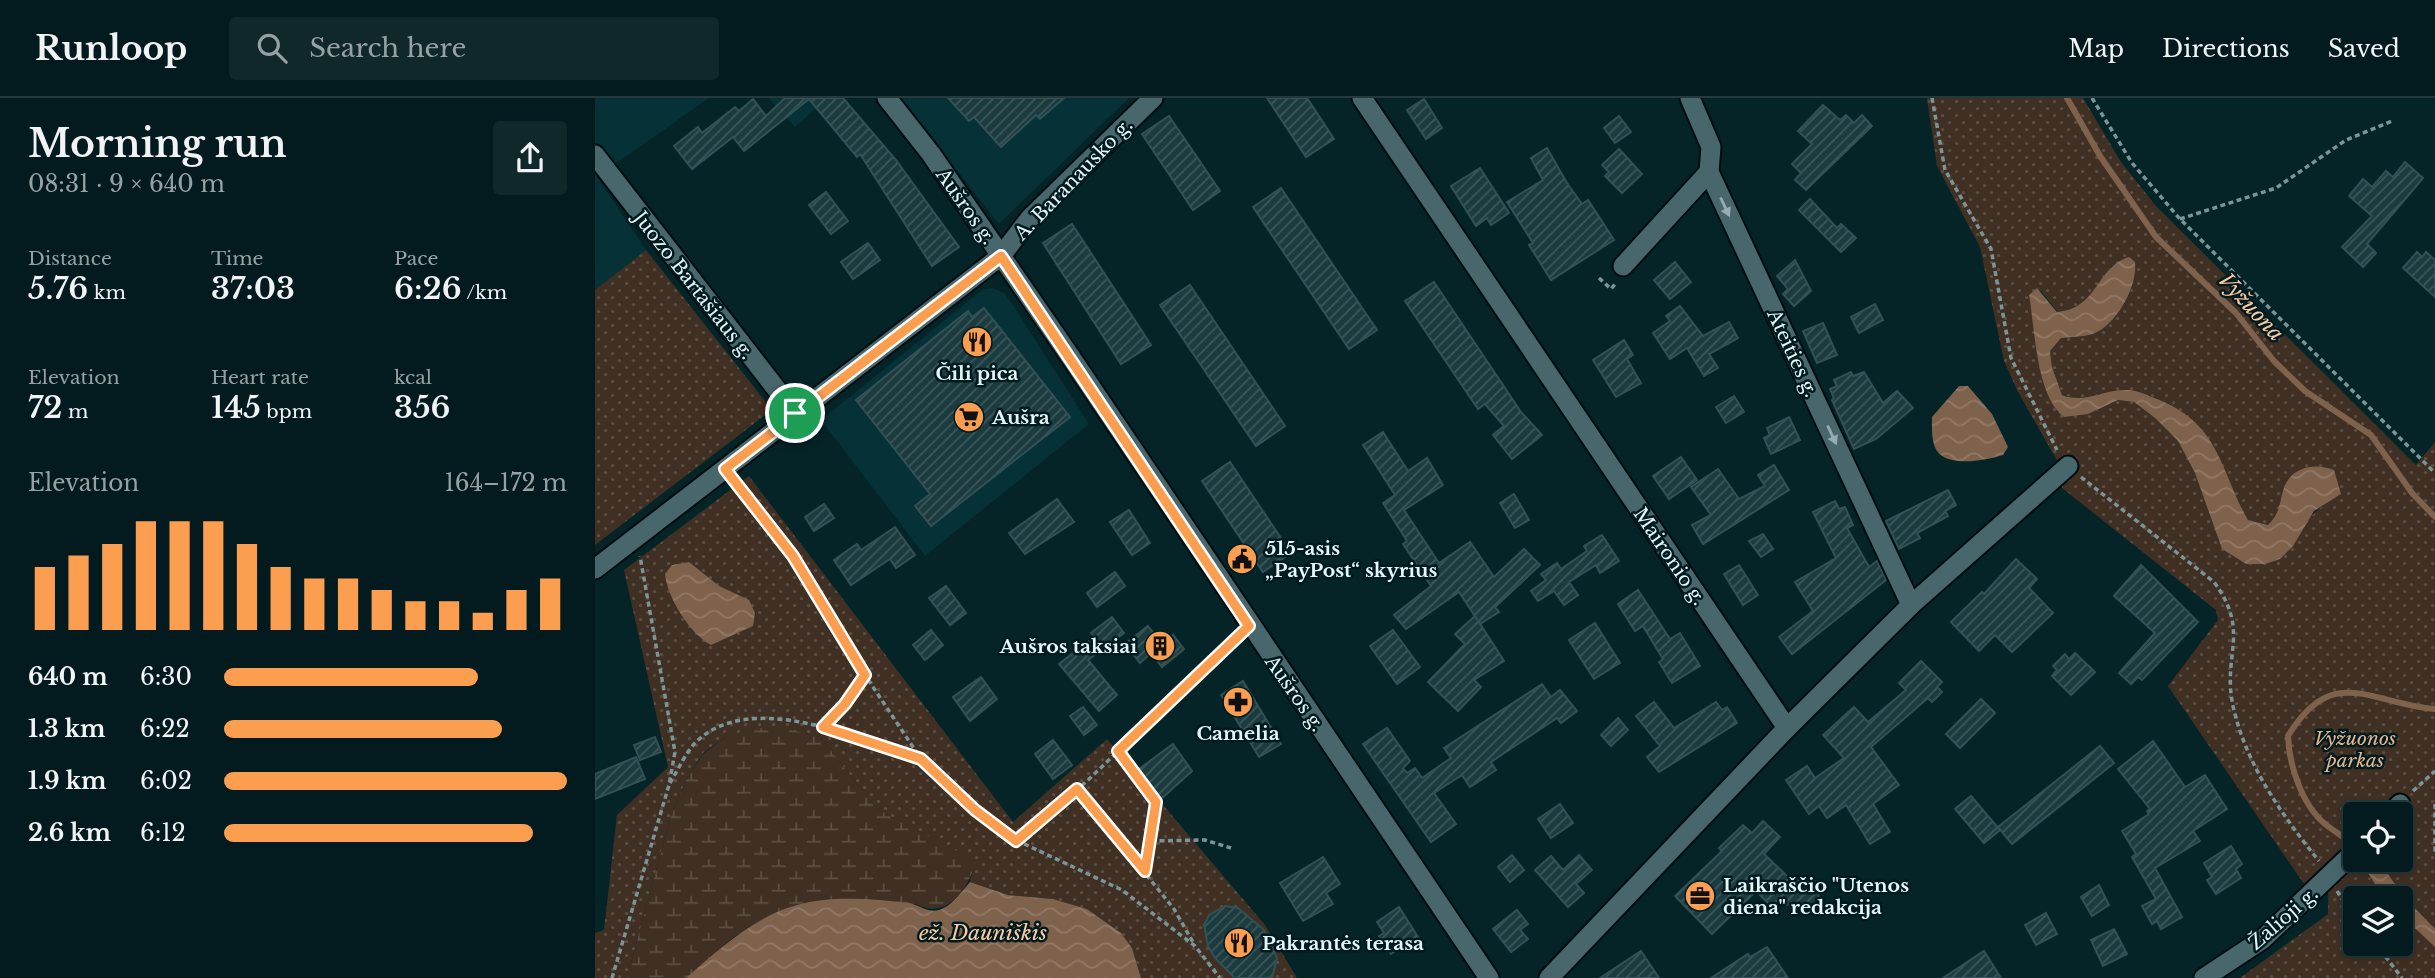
<!DOCTYPE html>
<meta charset="utf-8">
<style>
body{margin:0;font-family:"Libre Baskerville",serif;background:#11282b;color:#f1f3f6;height:100vh;display:flex;flex-direction:column;font-size:26px;white-space:nowrap}
*{box-sizing:border-box;margin:0}
p{font-size:23px;color:#97a1a4}
.icon{flex:none;width:38px;height:38px;fill:none;stroke:currentColor;stroke-width:2;stroke-linecap:round;stroke-linejoin:round}
.map{position:relative;flex:1;overflow:hidden}
.drawer{display:flex;flex-direction:column;background:#031b1e;width:595px}
.drawer>*{flex:none}
.tools{position:absolute;left:1748px;top:704px;display:grid;gap:14px}
.tools a{display:grid;place-items:center;width:70px;height:70px;border-radius:7px;background:#031b1e;box-shadow:0 4px 10px #0003,0 0 0 2px #24393c;font-size:35px}
.pin{position:absolute;display:grid;place-items:center;width:60px;height:60px;color:#fff;margin:-30px;border:4px solid #fff;border-radius:50%;box-shadow:0 2px 7px #0007}
.round{display:grid;place-items:center;flex:none;width:74px;height:74px;border-radius:7px;background:#11282b}
.summary{display:flex;align-items:center;justify-content:space-between;height:119px;padding:0 28px}
h1{font-size:38px;font-weight:600;line-height:52px}
.figures{display:grid;grid-template-columns:repeat(3,1fr);gap:10px;height:119px;padding:7px 28px}
.figures div{display:grid;align-content:center}
.figures b{font-size:30px;font-weight:600}
.figures small{font-size:19px;font-weight:400}
.figures p{font-size:19px}
.chart{height:196px;padding:14px 28px}
.chart p{display:flex;justify-content:space-between}
.chart svg{width:100%;height:126px;margin-top:7px;stroke:#fb9e50;stroke-width:6}
ul{padding:0 28px;list-style:none;font-size:23px}
li{display:grid;grid-template-columns:112px 84px 1fr;align-items:center;height:52px}
li i{height:18px;border-radius:9px;background:#fb9e50}
header{display:flex;align-items:center;gap:42px;box-sizing:border-box;height:98px;padding:0 35px;background:#031b1e;border-bottom:2px solid #24393c}
header strong{font-size:33px}
nav{display:flex;gap:38px;margin-inline-start:auto;font-size:24px}
.search{width:490px;height:63px;background:#11282b;display:flex;align-items:center;gap:18px;box-sizing:border-box;padding:0 24px;border-radius:7px;color:#97a1a4;font-size:26px}
main{display:flex;flex:1;min-height:0}
.map>svg:first-child{display:block}
.built{fill:#053137}
.grass{fill:url(#grass-dots);fill-rule:evenodd}
.wetland{fill:url(#wetland-marsh)}
.water{fill:url(#water-waves)}
.lines{fill:none;stroke-linecap:round;stroke-linejoin:round}
.stream{stroke:#7f624c;stroke-width:6}
.building{fill:url(#building-hatch);stroke:#325156;stroke-width:2}
.minor-casing{stroke:#000c10;stroke-width:23}
.tertiary-casing{stroke:#000c10;stroke-width:23}
.path{stroke:#7b9497;stroke-width:3.5;stroke-dasharray:5 3.5;stroke-linecap:butt}
.minor{stroke:#47676c;stroke-width:19}
.tertiary{stroke:#47676c;stroke-width:19}
.oneway{fill:#96aeb2}
.route-casing{stroke:#fff;stroke-width:14}
.route{stroke:#fb9e50;stroke-width:9}
.labels{text-anchor:middle;stroke-width:5;stroke-linejoin:round;paint-order:stroke}
.street-label{font-size:19px;fill:#e4f6f9;stroke:#001b1f}
.poi-label{font-size:19px;font-weight:bold;fill:#e4f6f9;stroke:#001b1f;text-anchor:start}
.park-label{font-size:19px;font-style:italic;fill:#e8b48c;stroke:#001b1f}
.water-label{font-size:21px;font-style:italic;fill:#fec9a1;stroke:#001b1f}
</style>
<header>
<strong>Runloop</strong>
<div class="search"><svg class="icon" aria-label="search" viewBox="0 0 24 24"><circle cx="10" cy="10" r="6"/><path d="M15 15l6 6"/></svg>Search here</div>
<nav><a>Map</a><a>Directions</a><a>Saved</a></nav>
</header>
<main>
<section class="drawer">
<div class="summary"><div><h1>Morning run</h1><p>08:31 · 9 × 640 m</p></div><a class="round"><svg class="icon" aria-label="share" viewBox="0 0 24 24"><path d="M12 15V3M7 8l5-5 5 5M5 13v7h14v-7"/></svg></a></div>
<div class="figures">
<div><p>Distance</p><b>5.76<small> km</small></b></div>
<div><p>Time</p><b>37:03</b></div>
<div><p>Pace</p><b>6:26<small> /km</small></b></div>
</div>
<div class="figures">
<div><p>Elevation</p><b>72<small> m</small></b></div>
<div><p>Heart rate</p><b>145<small> bpm</small></b></div>
<div><p>kcal</p><b>356</b></div>
</div>
<div class="chart"><p><span>Elevation</span>164–172 m</p>
<svg viewBox="0 0 160 44" preserveAspectRatio="none"><path d="M5 44V22M15 44V18M25 44V14M35 44V6M45 44V6M55 44V6M65 44V14M75 44V22M85 44V26M95 44V26M105 44V30M115 44V34M125 44V34M135 44V38M145 44V30M155 44V26"/></svg>
</div>
<ul>
<li><b>640 m</b>6:30<i style="width:74%"></i></li>
<li><b>1.3 km</b>6:22<i style="width:81%"></i></li>
<li><b>1.9 km</b>6:02<i style="width:100%"></i></li>
<li><b>2.6 km</b>6:12<i style="width:90%"></i></li>
</ul>
</section>
<div class="map">
<svg width="1840" height="880" viewBox="0 0 1840 880">
<defs>
<pattern id="grass-dots" width="8" height="8" patternUnits="userSpaceOnUse" patternTransform="scale(1.75)"><rect width="8" height="8" fill="#403023"/><path d="M2 2h.1M6 6h.1" fill="none" stroke="#5b4f44" stroke-width="1.8" stroke-linecap="round"/></pattern>
<pattern id="wetland-marsh" width="20" height="14" patternUnits="userSpaceOnUse" patternTransform="scale(1.75)"><rect width="20" height="14" fill="#403023"/><path d="M1 5h8M5 5V1M11 12h8M15 12V8" fill="none" stroke="#5b4f44"/></pattern>
<pattern id="water-waves" width="16" height="10" patternUnits="userSpaceOnUse" patternTransform="scale(1.75)"><rect width="16" height="10" fill="#7f624c"/><path d="M0 5q4-4 8 0t8 0" fill="none" stroke="#917967"/></pattern>
<pattern id="building-hatch" width="6" height="6" patternUnits="userSpaceOnUse" patternTransform="scale(1.75)"><rect width="6" height="6" fill="#1b3b3f"/><path d="M-1 1l2-2M0 6l6-6M5 7l2-2" fill="none" stroke="#3c585c"/></pattern>
</defs>
<rect width="100%" height="100%" fill="#042428"/>
<g class="built">
<path d="M0 0H114L2 79 51 152 0 192Z"/>
<path d="M173 0H233L200 29Z"/>
<path d="M305 0H534L404 126Z"/>
<path d="M398 190 409 195 418 207 494 326 330 458 226 322 388 191Z"/>
</g>
<g class="grass">
<path d="M1332 0H1488L1526 64 1561 108 1821 367 1840 344V880H1645L1733 816 1734 770 1709 786 1573 588 1623 522 1621 512 1467 390 1464 366 1422 292 1409 263 1385 149 1342 68ZM1540 164C1543 189 1522 227 1498 236 1488 239 1476 239 1465 240L1455 253 1457 269 1467 297 1489 302 1504 296 1573 305 1637 392 1653 422 1673 427 1683 418 1745 396C1716 412 1695 442 1670 466H1651L1627 451 1600 375 1583 343 1560 320 1539 304 1523 302 1493 316 1462 314 1434 197 1446 193 1463 214C1491 211 1501 190 1517 168ZM1760 716H1806V761H1760ZM1760 800H1806V845H1760Z"/>
<path d="M51 152 177 312 0 447V192Z"/>
<path d="M154 378 418 724 512 641 670 827 702 880H546L537 850 526 835 492 811 458 801 413 797 375 784 380 763 282 711 226 640 132 638 109 654 91 682 76 717 32 880H0V835L9 832 22 717 73 669 29 472Z"/>
</g>
<path class="wetland" d="M162 630 197 632 226 640 282 711 381 763C374 790 352 823 321 806L201 807 139 839 91 880H32L76 717 91 682 109 655 132 638Z"/>
<g class="water">
<path d="M1534 159 1540 164C1543 188 1522 227 1498 236 1488 239 1476 239 1466 240L1455 253 1457 269 1467 297C1490 306 1507 292 1530 292 1541 291 1552 297 1562 301 1625 326 1624 370 1653 422L1673 427C1689 412 1683 397 1693 382 1704 367 1723 366 1739 372L1746 396 1719 413 1698 448 1685 461 1670 466H1651L1627 451 1600 375 1583 343 1560 320 1539 304 1523 302 1493 316 1469 319C1441 298 1440 230 1434 197L1442 190 1462 214C1504 210 1500 170 1534 159Z"/>
<path d="M1364 288H1373L1397 316 1413 349 1408 357C1391 362 1354 370 1342 353 1336 344 1337 330 1337 319Z"/>
<path d="M94 464 124 488 154 502 160 515 158 528 116 547C95 536 72 499 70 476L77 467Z"/>
<path d="M1764 761H1782L1810 800 1840 831V849L1806 817V800H1789Z"/>
<path d="M375 784 413 797 458 801 492 811 526 835 537 850 546 880H91C123 852 160 818 202 807 237 797 278 801 314 805 325 807 332 815 344 812 356 809 367 793 375 784Z"/>
</g>
<g class="lines">
<g class="stream">
<path d="M1472 0 1505 58 1561 139 1641 215 1679 263 1710 293 1776 337 1817 395 1840 419"/>
<path d="M1760 749C1751 740 1740 734 1730 726 1707 707 1694 667 1693 638 1738 564 1776 606 1840 611"/>
</g>
</g>
<g class="building">
<path d="M190 0H248L301 62 364 149 337 168 265 56 262 59 214 1 149 53 138 39 97 71 79 48 103 29 107 35 140 9 144 13 158 1 171 18Z"/>
<path d="M353 0H469L445 21 441 17 406 49 379 19 374 23Z"/>
<path d="M672 0H712L739 41 711 59Z"/>
<path d="M829 1 847 30 831 41 812 12Z"/>
<path d="M1228 7 1245 22 1251 17 1259 25 1267 17 1277 28 1211 92 1200 82 1206 75 1197 66 1217 46 1203 33Z"/>
<path d="M574 18 625 93 598 112 547 36Z"/>
<path d="M1024 18 1036 34 1020 45 1009 30Z"/>
<path d="M952 50 972 85 987 106 993 102 1019 142 956 182 934 147 938 145 912 104 948 82 936 60Z"/>
<path d="M1024 51 1047 76 1027 95 1010 78 1014 74 1007 67Z"/>
<path d="M1810 64 1828 80 1772 146 1781 155 1768 169 1747 149 1777 118 1754 98 1768 81 1777 89 1791 73 1798 79Z"/>
<path d="M885 70 914 115 896 127 892 120 881 128 856 88Z"/>
<path d="M686 90 782 232 754 251 658 109Z"/>
<path d="M231 94 253 123 236 136 214 107Z"/>
<path d="M1215 101 1242 130 1246 126 1261 140 1246 154 1204 112Z"/>
<path d="M477 126 556 247 526 266 448 145Z"/>
<path d="M273 145 285 162 258 181 246 164Z"/>
<path d="M1822 154 1827 159 1831 154 1840 162V199L1808 170Z"/>
<path d="M1200 162 1216 193 1199 208 1188 196 1193 191 1182 178Z"/>
<path d="M1080 164 1096 184 1075 201 1059 182Z"/>
<path d="M839 184 926 314 947 337 917 361 898 337 909 328 890 306 883 311 810 203Z"/>
<path d="M595 187 690 328 661 348 565 207Z"/>
<path d="M1280 206 1288 222 1264 235 1256 219Z"/>
<path d="M1085 208 1108 238 1134 224 1143 240 1114 256 1123 270 1109 278 1092 250 1075 261 1058 235 1075 223 1071 218Z"/>
<path d="M389 210 475 319 336 428 320 408 335 396 261 302 373 213 377 219Z"/>
<path d="M1228 225 1242 257 1222 265 1208 233Z"/>
<path d="M1029 242 1038 257 1032 261 1046 285 1021 299 998 262Z"/>
<path d="M1256 274 1258 278 1269 274 1288 305 1302 293 1318 310 1281 341 1259 351 1237 302 1239 300 1235 291 1242 288 1239 282Z"/>
<path d="M1139 298 1149 314 1131 325 1121 309Z"/>
<path d="M1194 319 1205 342 1176 356 1169 340 1175 337 1172 330Z"/>
<path d="M788 334 813 373 832 360 848 387 809 412 844 465 875 444 899 479 929 451 945 467 900 509 904 514 885 526 864 494 811 531 799 517 836 488 808 446 812 443 788 405 800 397 768 347Z"/>
<path d="M1086 359 1102 382 1074 401 1058 378Z"/>
<path d="M635 364 696 455 668 474 607 383Z"/>
<path d="M1179 367 1194 392 1108 446 1097 427 1116 417 1096 389 1123 371 1144 401 1170 388 1163 377Z"/>
<path d="M1353 392 1361 407 1350 413 1353 418 1322 435 1325 440 1304 451 1291 423Z"/>
<path d="M919 396 934 422 920 430 905 405Z"/>
<path d="M462 401 479 424 430 456 414 435Z"/>
<path d="M1240 403 1244 411 1250 409 1258 427 1252 430 1274 469 1282 463 1291 482 1197 556 1184 539 1218 513 1200 484 1241 460 1218 414Z"/>
<path d="M229 406 239 420 219 433 210 419Z"/>
<path d="M534 412 555 445 537 457 515 424Z"/>
<path d="M300 429 320 457 301 470 295 461 256 487 239 462 262 446 266 452Z"/>
<path d="M1168 436 1178 451 1166 459 1154 443Z"/>
<path d="M1007 437 1024 463 1005 475 1001 467 974 484 983 497 969 507 959 493 943 503 936 493 951 482 946 476 962 465 966 471 992 453 989 448Z"/>
<path d="M1421 461 1442 481 1434 490 1458 515 1417 554 1400 537 1384 553 1356 524 1387 494 1389 496Z"/>
<path d="M1144 467 1163 497 1148 507 1129 476Z"/>
<path d="M1546 467 1603 524 1547 582 1543 579 1536 586 1524 575 1560 535 1519 498Z"/>
<path d="M520 474 530 488 502 509 492 495Z"/>
<path d="M351 488 371 515 355 527 334 500Z"/>
<path d="M1043 492 1075 541 1085 535 1105 568 1077 585 1064 564 1068 561 1048 528 1040 533 1023 506Z"/>
<path d="M880 518 909 563 879 582 886 589 863 613 833 584 870 546 860 536Z"/>
<path d="M517 519 529 535 493 562 522 597 504 613 464 566 499 539 496 535Z"/>
<path d="M1000 525 1025 565 999 581 974 542Z"/>
<path d="M553 528 567 546 578 537 589 551 567 569 556 555 545 565 530 546Z"/>
<path d="M336 532 348 547 330 562 318 547Z"/>
<path d="M798 532 825 569 802 586 775 548Z"/>
<path d="M1480 555 1500 574 1476 597 1457 578 1462 572 1458 568 1470 556 1474 561Z"/>
<path d="M1326 563 1347 584 1342 589 1347 594 1337 604 1333 600 1276 649 1304 687 1278 706 1295 734 1275 746 1251 707 1232 720 1224 708 1214 716 1191 682 1212 668 1220 680 1249 660 1228 637 1259 609 1273 624 1311 592 1304 585Z"/>
<path d="M386 579 402 601 375 623 358 599Z"/>
<path d="M648 583 686 646 664 659 626 597Z"/>
<path d="M947 586 956 599 965 592 982 613 966 625 962 620 896 664 901 672 875 689 867 677 839 695 861 726 836 744 768 646 792 630 815 663 808 670 812 675 820 670 827 680 856 660 849 650Z"/>
<path d="M1386 601 1400 615 1365 650 1351 636Z"/>
<path d="M1059 604 1079 630 1121 604 1127 612 1132 609 1142 625 1064 674 1052 659 1065 648 1041 618Z"/>
<path d="M488 609 502 627 489 637 475 618Z"/>
<path d="M1023 620 1033 632 1016 648 1006 637Z"/>
<path d="M60 639 66 654 45 662 39 647Z"/>
<path d="M458 642 477 667 458 681 440 656Z"/>
<path d="M1558 643 1590 689 1610 677 1632 711 1598 733 1605 743 1560 770 1587 819 1566 831 1562 823 1557 826 1547 808 1561 801 1537 759 1541 756 1527 733 1554 716 1552 713 1555 711 1523 671Z"/>
<path d="M578 646 597 673 566 701 544 671Z"/>
<path d="M1505 648 1519 665 1417 746 1403 729Z"/>
<path d="M41 659 50 681 0 701V676Z"/>
<path d="M1376 698 1405 732 1389 745 1360 711Z"/>
<path d="M965 706 978 725 956 740 943 721Z"/>
<path d="M1168 723 1185 739 1169 756 1196 782 1224 784 1223 809 1182 806 1178 810 1161 793 1117 836 1080 798 1127 753 1124 750 1148 727 1157 735Z"/>
<path d="M1636 748 1647 766 1641 771 1646 780 1621 796 1612 782 1617 779 1609 765Z"/>
<path d="M917 757 929 772 915 784 903 769Z"/>
<path d="M984 757 997 772 981 786 989 795 973 809 940 772 956 758 968 772Z"/>
<path d="M728 759 745 786 731 795 738 806 708 823 685 785Z"/>
<path d="M1504 787 1514 807 1497 818 1486 799Z"/>
<path d="M630 808 643 810 669 832 682 860 677 880H640L620 860 613 848 609 827 614 817Z"/>
<path d="M804 809 823 839 796 856 784 838 789 835 782 824Z"/>
<path d="M922 812 933 826 925 832 933 841 916 854 898 831Z"/>
<path d="M1451 815 1462 836 1441 847 1430 827Z"/>
<path d="M1519 831 1532 856 1508 868 1496 842Z"/>
<path d="M1172 849 1193 880H1116L1153 856 1155 859Z"/>
<path d="M1046 853 1064 880H1005Z"/>
<path d="M1389 853 1406 880H1348Z"/>
</g>
<g class="lines">
<g class="minor-casing">
<g id="minor">
<path d="M767 0 1192 630"/>
<path d="M1095 0 1116 49 1114 74 1316 507"/>
<path d="M0 57 200 315"/>
<path d="M1028 168 1114 74"/>
<path d="M0 471 406 158 435 120 558 0"/>
<path d="M1796 716 1805 706"/>
<path d="M954 880 1192 630 1316 507 1473 368"/>
<path d="M1609 880 1668 841 1760 753"/>
</g>
</g>
<g class="tertiary-casing">
<path id="tertiary" d="M292 0 336 56 475 258 894 880"/>
</g>
<g class="path">
<path d="M1337 0 1350 72 1396 151 1416 260 1462 352"/>
<path d="M1497 0 1537 65 1585 121 1840 375"/>
<path d="M1585 121 1681 90 1751 42 1797 23"/>
<path d="M1004 180 1016 191 1022 184"/>
<path d="M1486 379 1619 484C1656 534 1627 556 1638 608 1651 667 1687 717 1724 763"/>
<path d="M141 384 198 459 270 577 326 661 380 712 421 742 527 792 600 848 625 880"/>
<path d="M228 629 250 606 270 577"/>
<path d="M523 653 561 704 550 773"/>
<path d="M75 685C83 672 91 654 101 644 155 591 264 641 324 660"/>
<path d="M482 691 579 811 599 846"/>
<path d="M1818 693 1840 673"/>
<path d="M1840 706V757"/>
<path d="M421 742 492 683 642 539"/>
<path d="M556 743 610 742 636 750"/>
<path d="M1742 793 1760 821"/>
<path d="M1780 845 1807 880"/>
<path d="M17 880 74 687 80 654 45 458"/>
</g>
<use href="#minor" class="minor"/>
<use href="#tertiary" class="tertiary"/>
</g>
<defs><path id="oneway-solid" d="M-6-.8H1V-3.2L6.5 0L1 3.2V.8H-6Z" transform="scale(1.75)"/></defs>
<g class="oneway">
<use href="#oneway-solid" transform="translate(1130 109) rotate(65)"/>
<use href="#oneway-solid" transform="translate(1237 337) rotate(65)"/>
</g>
<g class="lines">
<g class="route-casing">
<path id="route" d="M406 158 654 528 523 653 561 704 550 773 482 691 421 743 380 712 326 661 228 629 250 606 270 577 198 458 130 371Z"/>
</g>
<use href="#route" class="route"/>
</g>
<defs>
<g id="restaurant-disc" transform="scale(1.575)"><circle r="9.5" fill="#fb9e50" stroke="#001b1f"/><path d="M-5-6h1v4h1v-4h1v4h1v-4h1v5L-1.5 .5V6h-2V.5L-5-1ZM5-6V6H3V1.5H1.5Q1.5-4 5-6Z" fill="#111"/></g>
<g id="supermarket-disc" transform="scale(1.575)"><circle r="9.5" fill="#fb9e50" stroke="#001b1f"/><path d="M-6-5.5h2.5l.6 2H6L4.5 2H-2.5L-4.4-4H-6ZM-1.5 3.2a1.3 1.3 0 1 0 .1 0ZM3 3.2a1.3 1.3 0 1 0 .1 0Z" fill="#111"/></g>
<g id="civic-disc" transform="scale(1.575)"><circle r="9.5" fill="#fb9e50" stroke="#001b1f"/><path d="M-.6-6.5H3V-4.5H.6V-3L4-1V1h2V6H-6V1h2V-1L-.6-3ZM-1.2 2.5V6h2.4V2.5Z" fill="#111"/></g>
<g id="building-disc" transform="scale(1.575)"><circle r="9.5" fill="#fb9e50" stroke="#001b1f"/><path d="M-4-6H4V6H1V3H-1V6H-4ZM-2.5-4.3h1.7v1.8h-1.7ZM.8-4.3h1.7v1.8H.8ZM-2.5-1h1.7V.8h-1.7ZM.8-1h1.7V.8H.8Z" fill="#111"/></g>
<g id="pharmacy-disc" transform="scale(1.575)"><circle r="9.5" fill="#fb9e50" stroke="#001b1f"/><path d="M-2-6h4v4h4v4h-4v4h-4v-4h-4v-4h4Z" fill="#111"/></g>
<g id="office-disc" transform="scale(1.575)"><circle r="9.5" fill="#fb9e50" stroke="#001b1f"/><path d="M-6-3h4V-5.5h4V-3h4V5H-6ZM-1-4.5V-3h2v-1.5ZM-6 0V1H6V0Z" fill="#111"/></g>
</defs>
<g fill-rule="evenodd">
<use href="#restaurant-disc" x="382" y="244"/>
<use href="#supermarket-disc" x="374" y="319"/>
<use href="#civic-disc" x="647" y="461"/>
<use href="#building-disc" x="565" y="548"/>
<use href="#pharmacy-disc" x="643" y="604"/>
<use href="#office-disc" x="1105" y="798"/>
<use href="#restaurant-disc" x="644" y="845"/>
</g>
<g class="labels">
<g class="street-label">
<text transform="translate(478 81) rotate(-46)" y="7">A. Baranausko g.</text>
<text transform="translate(371 108) rotate(55)" y="7">Aušros g.</text>
<text transform="translate(99 187) rotate(52)" y="7">Juozo Bartašiaus g.</text>
<text transform="translate(1198 255) rotate(65)" y="7">Ateities g.</text>
<text transform="translate(1075 458) rotate(56)" y="7">Maironio g.</text>
<text transform="translate(700 595) rotate(55)" y="7">Aušros g.</text>
<text transform="translate(1688 820) rotate(-41)" y="7">Žalioji g.</text>
</g>
<g class="poi-label">
<text x="382" y="282" text-anchor="middle">Čili pica</text>
<text x="397" y="326">Aušra</text>
<text x="670" y="457">515-asis<tspan x="670" dy="22">„PayPost“ skyrius</tspan></text>
<text x="542" y="555" text-anchor="end">Aušros taksiai</text>
<text x="643" y="642" text-anchor="middle">Camelia</text>
<text x="1128" y="794">Laikraščio "Utenos<tspan x="1128" dy="22">diena" redakcija</tspan></text>
<text x="667" y="852">Pakrantės terasa</text>
</g>
<g class="park-label">
<text x="1760" y="647">Vyžuonos<tspan x="1760" dy="22">parkas</tspan></text>
</g>
<g class="water-label">
<text transform="translate(1656 209) rotate(47)" y="7">Vyžuona</text>
<text x="388" y="842">ež. Dauniškis</text>
</g>
</g>
</svg>
<div class="tools">
<a><svg class="icon" aria-label="locate" viewBox="0 0 24 24"><circle cx="12" cy="12" r="6"/><path d="M12 2v4M12 18v4M2 12h4M18 12h4"/></svg></a>
<a><svg class="icon" aria-label="layers" viewBox="0 0 24 24"><path d="M12 4l9 5-9 5-9-5zM3 14l9 5 9-5"/></svg></a>
</div>
<div class="pin" style="left:200px;top:315px;background:#1e9e55"><svg class="icon" aria-label="arrive" viewBox="0 0 24 24"><path d="M6 21V4h12l-3 4 3 4H6"/></svg></div>
</div>
</main>
